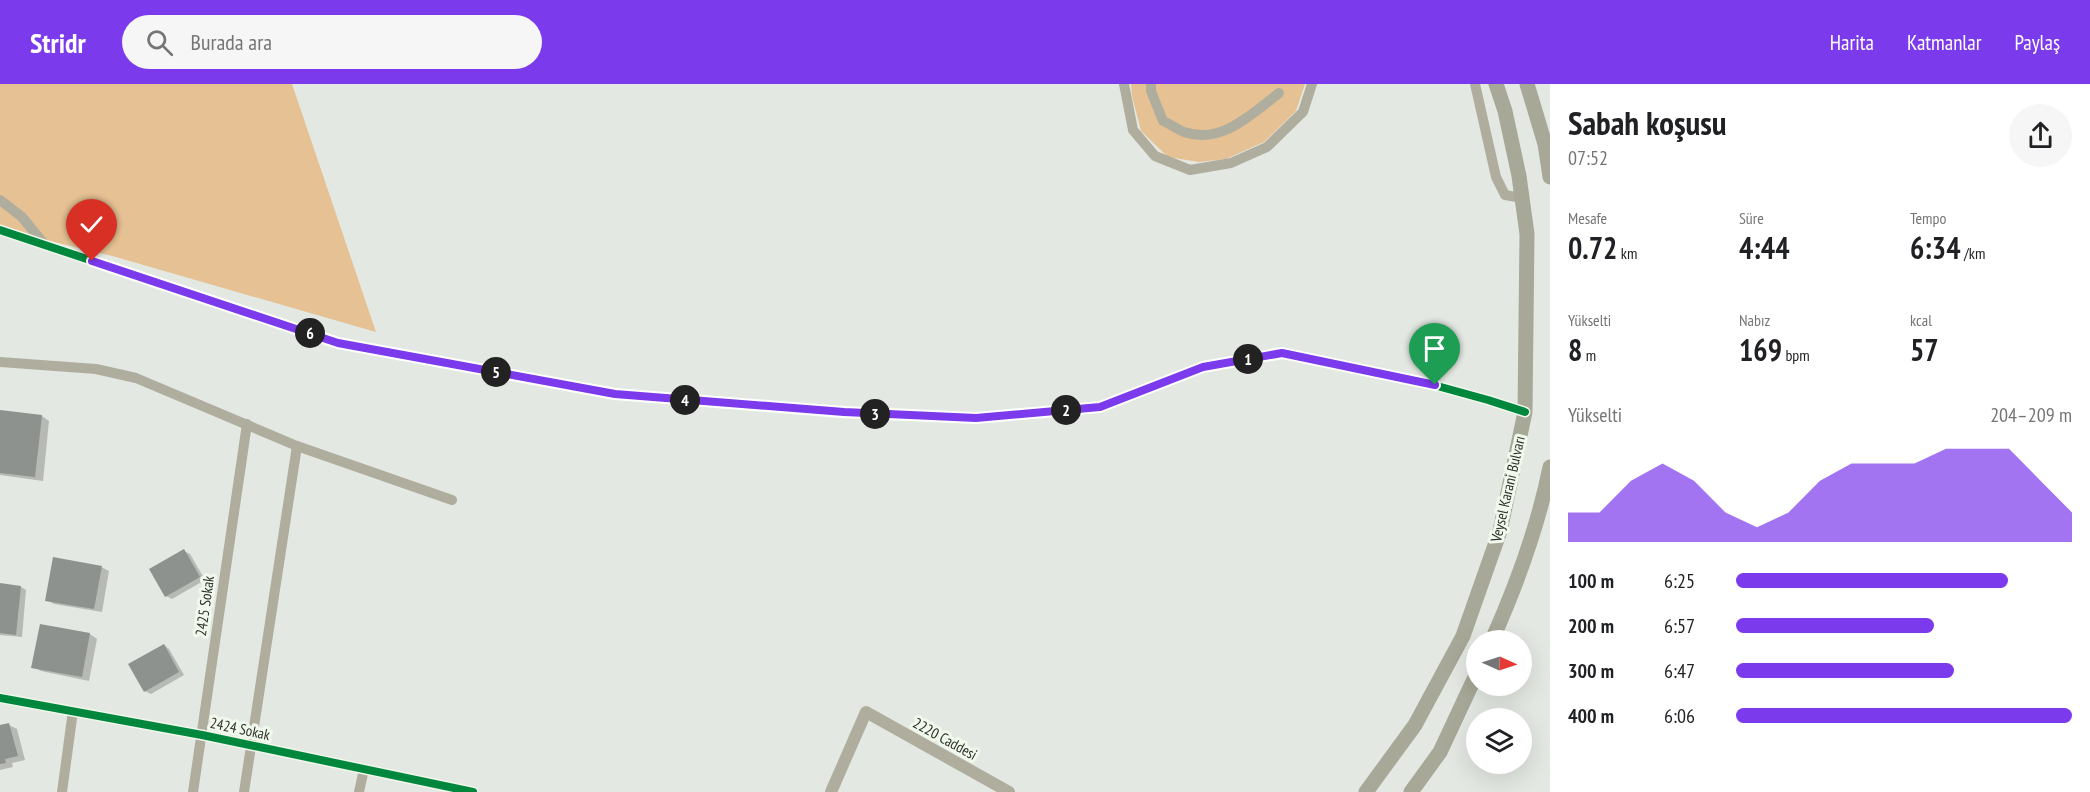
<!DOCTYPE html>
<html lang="tr">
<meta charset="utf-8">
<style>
body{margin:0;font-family:"PT Sans Narrow",sans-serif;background:#f6f6f6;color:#202124;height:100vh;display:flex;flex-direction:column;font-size:22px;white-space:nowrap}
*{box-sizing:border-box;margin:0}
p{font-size:20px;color:#757577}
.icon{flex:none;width:33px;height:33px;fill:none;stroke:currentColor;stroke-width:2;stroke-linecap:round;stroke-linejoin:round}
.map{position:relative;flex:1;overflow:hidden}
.side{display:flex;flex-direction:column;background:#fff;width:540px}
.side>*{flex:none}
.needle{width:39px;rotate:93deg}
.fabs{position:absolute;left:1466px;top:546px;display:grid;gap:12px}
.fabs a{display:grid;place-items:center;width:66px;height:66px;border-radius:50%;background:#fff;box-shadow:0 6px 24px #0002;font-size:30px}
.pin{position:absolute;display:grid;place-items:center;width:51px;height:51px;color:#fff;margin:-62px -26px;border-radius:50% 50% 50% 0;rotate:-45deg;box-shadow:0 0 6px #0007}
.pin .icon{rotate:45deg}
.km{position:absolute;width:30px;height:30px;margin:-15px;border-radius:50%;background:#222;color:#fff;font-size:16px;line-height:30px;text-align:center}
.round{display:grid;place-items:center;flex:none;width:63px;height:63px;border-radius:32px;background:#f6f6f6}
.summary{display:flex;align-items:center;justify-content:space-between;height:102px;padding:0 18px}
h1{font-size:33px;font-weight:800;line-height:45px}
.metrics{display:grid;grid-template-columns:repeat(3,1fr);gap:9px;height:102px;padding:6px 18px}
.metrics div{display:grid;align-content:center}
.metrics b{font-size:30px;font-weight:800}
.metrics small{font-size:16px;font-weight:400}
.metrics p{font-size:16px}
.chart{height:168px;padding:12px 18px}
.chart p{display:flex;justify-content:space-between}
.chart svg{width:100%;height:108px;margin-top:6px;fill:#7c3aed;opacity:.7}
ul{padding:0 18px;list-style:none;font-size:20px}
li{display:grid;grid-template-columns:96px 72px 1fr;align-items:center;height:45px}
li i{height:15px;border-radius:8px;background:#7c3aed}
header{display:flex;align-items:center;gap:36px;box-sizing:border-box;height:84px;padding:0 30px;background:#7c3aed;color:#fff}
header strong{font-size:28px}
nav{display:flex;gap:33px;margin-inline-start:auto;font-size:21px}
.search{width:420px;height:54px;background:#f6f6f6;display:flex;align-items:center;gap:15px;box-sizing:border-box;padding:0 21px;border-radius:33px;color:#757577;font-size:22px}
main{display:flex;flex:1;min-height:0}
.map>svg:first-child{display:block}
.forest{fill:#e5c193}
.shadow{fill:#0003}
.building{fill:#8d928e}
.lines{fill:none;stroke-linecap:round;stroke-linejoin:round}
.minor{stroke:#afae9e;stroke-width:10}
.tertiary{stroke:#afae9e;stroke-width:12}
.primary{stroke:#a8a898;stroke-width:15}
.cycleway-casing{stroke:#f1f8ec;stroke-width:11}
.cycleway{stroke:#00873e;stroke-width:8}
.route-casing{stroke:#fff;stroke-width:12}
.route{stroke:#7c3aed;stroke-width:8}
.labels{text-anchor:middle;stroke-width:6;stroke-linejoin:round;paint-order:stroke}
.street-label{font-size:15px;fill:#2f322d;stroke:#f1f8ec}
</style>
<header>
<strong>Stridr</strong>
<div class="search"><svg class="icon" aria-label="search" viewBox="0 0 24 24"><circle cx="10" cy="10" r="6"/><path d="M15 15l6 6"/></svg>Burada ara</div>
<nav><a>Harita</a><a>Katmanlar</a><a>Paylaş</a></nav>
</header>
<main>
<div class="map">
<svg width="1550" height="708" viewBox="0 0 1550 708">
<rect width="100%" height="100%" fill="#e4e8e2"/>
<g class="forest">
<path d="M0 0H292L376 248 116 173 0 145Z"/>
<path d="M1131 0H1305L1296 27 1264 58 1226 75 1199 78 1168 73 1141 47 1132 12Z"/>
</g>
<g class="shadow">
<path d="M42 332 49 337 43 397 0 391V334Z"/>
<path d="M184 467 190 470 205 496 172 515 166 512Z"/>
<path d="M101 483 109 487 102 528 54 520 47 516Z"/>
<path d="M0 501 21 503 26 506 22 553 0 551Z"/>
<path d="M90 550 97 555 89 597 41 587 33 583Z"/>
<path d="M164 561 169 565 184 591 151 610 145 607Z"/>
<path d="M9 641 17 645 25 676 12 679 13 683 0 686V643Z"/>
</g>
<g class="building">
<path d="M0 326 42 331 35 393 0 389Z"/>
<path d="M184 465 200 493 165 513 149 485Z"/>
<path d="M53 473 102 482 94 525 45 517Z"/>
<path d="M0 499 21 502 16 551 0 549Z"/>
<path d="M40 540 90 549 82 593 31 584Z"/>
<path d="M164 560 179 588 144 608 128 580Z"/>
<path d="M9 639 18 672 5 675 6 679 0 680V641Z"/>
</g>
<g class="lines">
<g class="minor">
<path d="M1124 0 1133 46 1155 72 1190 86 1231 79 1267 63 1303 28 1312 0"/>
<path d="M1151 0V7L1163 37C1170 40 1177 45 1184 48 1221 61 1252 30 1279 9"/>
<path d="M1475 0 1496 93 1505 111 1522 114"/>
<path d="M0 116 22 133 44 160"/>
<path d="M0 146 338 259 615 310 844 329 976 334 1100 323 1203 283 1282 269 1430 300 1488 316 1525 328"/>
<path d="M0 278 96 285 136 294 297 362 452 416"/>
<path d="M0 614 202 651 473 708"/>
<path d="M62 708 73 627"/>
<path d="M193 708 247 340"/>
<path d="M244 708 297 362"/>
<path d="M359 708 364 685"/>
</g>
<path class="tertiary" d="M831 708 866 628 1009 708"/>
<g class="primary">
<path d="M1527 0 1545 60 1550 93"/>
<path d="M1492 556C1517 500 1538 443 1550 383"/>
<path d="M1366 708 1415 641 1463 552 1500 447 1525 328 1527 150 1519 92 1505 27 1496 0"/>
<path d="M1411 708 1440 668 1476 591"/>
</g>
<g class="cycleway-casing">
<g id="cycleway">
<path d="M0 146 338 259 615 310 844 329 976 334 1100 323 1203 283 1282 269 1430 300 1488 316 1525 328"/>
<path d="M0 614 202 651 473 708"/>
</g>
</g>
<use href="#cycleway" class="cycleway"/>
</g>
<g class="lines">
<g class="route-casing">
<path id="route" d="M92 177 338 259 615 310 844 328 976 334 1100 323 1203 283 1282 269 1435 301"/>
</g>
<use href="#route" class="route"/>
</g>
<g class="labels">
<g class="street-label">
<text transform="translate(1508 405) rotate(-77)" y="5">Veysel Karani Bulvarı</text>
<text transform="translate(205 522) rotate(-82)" y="5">2425 Sokak</text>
<text transform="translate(240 645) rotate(12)" y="5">2424 Sokak</text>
<text transform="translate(945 655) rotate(29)" y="5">2220 Caddesi</text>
</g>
</g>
</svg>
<div class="fabs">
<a><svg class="needle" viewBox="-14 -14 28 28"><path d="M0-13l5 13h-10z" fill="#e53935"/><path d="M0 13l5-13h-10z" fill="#757577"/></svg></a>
<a><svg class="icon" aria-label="layers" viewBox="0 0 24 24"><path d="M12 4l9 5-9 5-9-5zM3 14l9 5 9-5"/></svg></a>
</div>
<div class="pin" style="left:1435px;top:301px;background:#1e9e55"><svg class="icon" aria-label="arrive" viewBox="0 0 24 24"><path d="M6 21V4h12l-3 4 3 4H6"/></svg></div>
<div class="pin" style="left:92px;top:177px;background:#d93025"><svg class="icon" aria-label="check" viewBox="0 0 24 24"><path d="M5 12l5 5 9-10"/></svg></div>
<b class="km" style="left:1248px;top:275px">1</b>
<b class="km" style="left:1066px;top:326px">2</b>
<b class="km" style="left:875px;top:330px">3</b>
<b class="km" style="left:685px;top:316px">4</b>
<b class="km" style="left:496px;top:288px">5</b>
<b class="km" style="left:310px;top:249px">6</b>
</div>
<section class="side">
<div class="summary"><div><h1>Sabah koşusu</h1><p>07:52</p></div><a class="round"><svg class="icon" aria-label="share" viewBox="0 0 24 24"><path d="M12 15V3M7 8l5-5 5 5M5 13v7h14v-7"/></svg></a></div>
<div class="metrics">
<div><p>Mesafe</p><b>0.72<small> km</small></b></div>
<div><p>Süre</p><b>4:44</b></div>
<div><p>Tempo</p><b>6:34<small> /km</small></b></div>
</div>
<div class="metrics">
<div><p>Yükselti</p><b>8<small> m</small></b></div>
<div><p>Nabız</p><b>169<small> bpm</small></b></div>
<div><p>kcal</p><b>57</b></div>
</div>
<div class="chart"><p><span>Yükselti</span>204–209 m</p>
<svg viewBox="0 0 160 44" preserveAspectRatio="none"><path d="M0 44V32L10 32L20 19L30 12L40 19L50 32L60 38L70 32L80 19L90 12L100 12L110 12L120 6L130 6L140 6L150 19L160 32V44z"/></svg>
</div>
<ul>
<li><b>100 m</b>6:25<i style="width:81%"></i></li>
<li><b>200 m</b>6:57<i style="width:59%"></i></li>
<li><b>300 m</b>6:47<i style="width:65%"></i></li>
<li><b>400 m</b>6:06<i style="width:100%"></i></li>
</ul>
</section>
</main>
